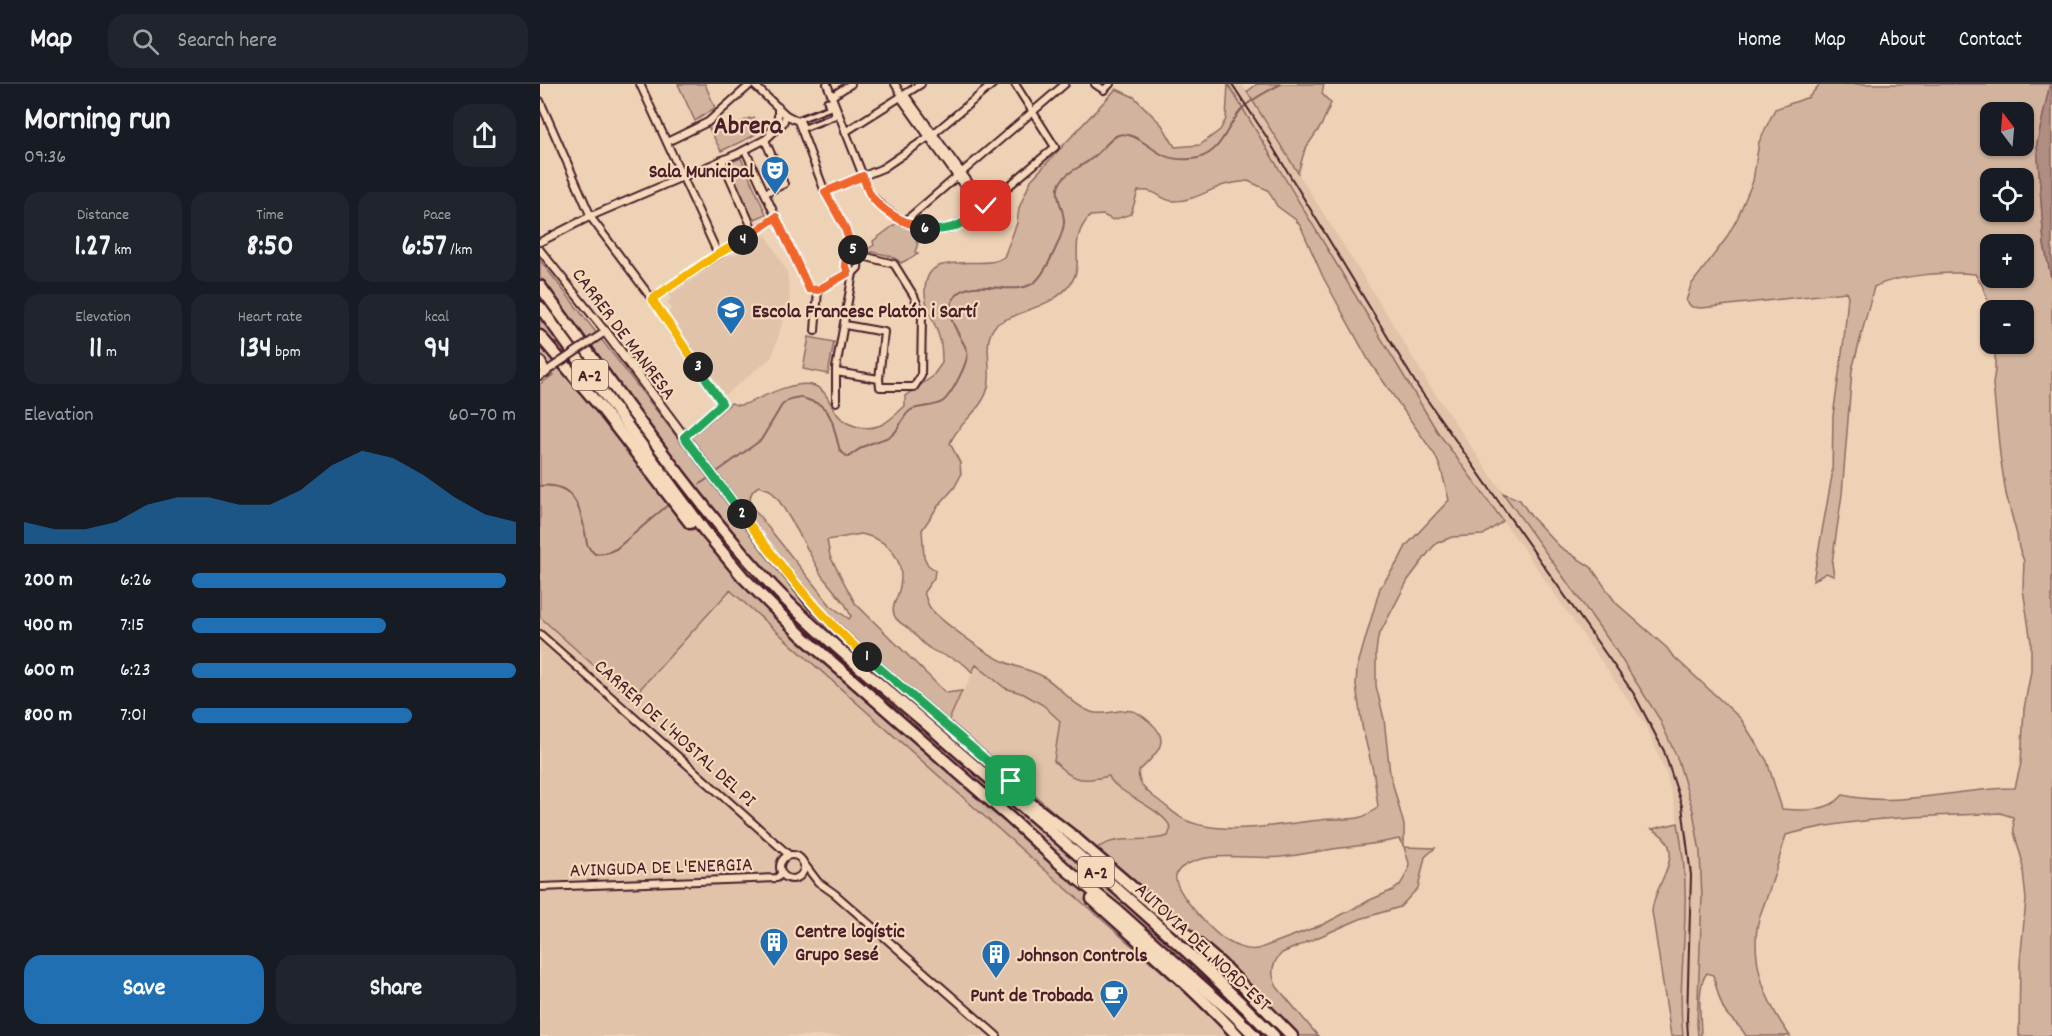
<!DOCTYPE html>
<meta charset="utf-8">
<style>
body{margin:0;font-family:Dekko,sans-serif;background:#20242c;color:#f1f3f6;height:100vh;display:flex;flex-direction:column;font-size:22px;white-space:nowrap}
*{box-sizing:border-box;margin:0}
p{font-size:20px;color:#9ea1a6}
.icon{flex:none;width:33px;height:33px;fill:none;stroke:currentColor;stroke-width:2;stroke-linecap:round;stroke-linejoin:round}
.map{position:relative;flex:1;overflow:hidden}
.panel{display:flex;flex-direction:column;background:#171b24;width:540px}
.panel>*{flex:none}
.needle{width:39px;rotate:344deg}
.controls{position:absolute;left:1440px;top:18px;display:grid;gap:12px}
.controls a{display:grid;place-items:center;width:54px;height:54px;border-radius:12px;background:#171b24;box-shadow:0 2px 4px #0004;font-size:30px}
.pin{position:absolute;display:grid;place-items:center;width:51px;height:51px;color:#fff;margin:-26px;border-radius:12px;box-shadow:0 3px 9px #0006}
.km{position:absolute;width:30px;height:30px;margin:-15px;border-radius:50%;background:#222;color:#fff;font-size:16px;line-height:30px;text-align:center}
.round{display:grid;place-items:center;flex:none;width:63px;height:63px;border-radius:18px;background:#20242c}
.headline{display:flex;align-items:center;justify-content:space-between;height:102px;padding:0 24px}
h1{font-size:33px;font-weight:700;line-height:45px}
.metrics{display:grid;grid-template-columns:repeat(3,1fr);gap:9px;height:102px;padding:6px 24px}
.metrics div{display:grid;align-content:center;border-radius:15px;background:#20242c;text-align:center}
.metrics b{font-size:30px;font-weight:700}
.metrics small{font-size:16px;font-weight:400}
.metrics p{font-size:16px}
.chart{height:168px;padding:12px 24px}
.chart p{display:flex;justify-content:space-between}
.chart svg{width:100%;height:108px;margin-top:6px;fill:#1f6fb2;opacity:.7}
.cta{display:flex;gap:12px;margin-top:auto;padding:12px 24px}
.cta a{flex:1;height:69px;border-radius:18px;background:#1f6fb2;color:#fff;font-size:24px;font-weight:700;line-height:69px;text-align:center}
.cta a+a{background:#20242c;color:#f1f3f6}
ul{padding:0 24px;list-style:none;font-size:20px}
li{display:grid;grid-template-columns:96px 72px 1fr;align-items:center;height:45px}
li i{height:15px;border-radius:8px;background:#1f6fb2}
header{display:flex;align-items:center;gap:36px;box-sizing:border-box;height:84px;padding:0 30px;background:#171b24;border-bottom:2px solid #363941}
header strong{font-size:28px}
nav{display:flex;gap:33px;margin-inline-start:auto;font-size:21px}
.search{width:420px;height:54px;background:#20242c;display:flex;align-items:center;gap:15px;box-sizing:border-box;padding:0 21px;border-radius:18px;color:#9ea1a6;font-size:22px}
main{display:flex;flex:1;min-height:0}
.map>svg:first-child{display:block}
.built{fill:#e0c3a9}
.green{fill:#d2b49e;stroke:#8e6a64;stroke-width:1.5;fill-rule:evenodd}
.water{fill:#af8d81;stroke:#87615f;stroke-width:1.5}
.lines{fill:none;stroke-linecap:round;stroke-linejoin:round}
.stream{stroke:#87615f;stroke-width:2}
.pedestrian-casing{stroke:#4a1f2b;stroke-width:9}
.minor-casing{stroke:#4a1f2b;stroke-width:10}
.tertiary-casing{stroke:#4a1f2b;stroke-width:12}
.trunk-casing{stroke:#4a1f2b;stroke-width:15}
.motorway-casing{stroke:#4a1f2b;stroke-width:15}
.pedestrian{stroke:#f4d9bb;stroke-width:4.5}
.minor{stroke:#f4d9bb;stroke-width:6}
.tertiary{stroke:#f4d9bb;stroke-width:8}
.trunk{stroke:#f4d9bb;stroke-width:10}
.motorway{stroke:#f4d9bb;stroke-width:10}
.rail{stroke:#4a1f2b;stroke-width:2}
.minor-bridge-casing{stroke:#4a1f2b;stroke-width:10;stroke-linecap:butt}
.minor-bridge{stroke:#f4d9bb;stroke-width:6}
.split-1-casing{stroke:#fff;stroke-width:12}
.split-2-casing{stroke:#fff;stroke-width:12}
.split-3-casing{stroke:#fff;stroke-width:12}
.split-4-casing{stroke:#fff;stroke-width:12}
.split-5-casing{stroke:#fff;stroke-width:12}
.split-6-casing{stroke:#fff;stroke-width:12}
.split-7-casing{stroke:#fff;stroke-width:12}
.split-1{stroke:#22a559;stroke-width:8}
.split-2{stroke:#f5b400;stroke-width:8}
.split-3{stroke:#22a559;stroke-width:8}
.split-4{stroke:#f5b400;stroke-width:8}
.split-5{stroke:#f0652b;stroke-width:8}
.split-6{stroke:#f0652b;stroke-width:8}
.split-7{stroke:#22a559;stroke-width:8}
.labels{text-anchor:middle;stroke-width:4.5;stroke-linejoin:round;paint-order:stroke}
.shield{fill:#f4d9bb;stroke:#7d5756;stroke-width:1.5}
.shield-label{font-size:18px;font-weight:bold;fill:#4a1f2b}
.poi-label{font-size:20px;font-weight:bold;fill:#4a1f2b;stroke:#f4d9bb;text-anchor:start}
.street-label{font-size:20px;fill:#4a1f2b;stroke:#f4d9bb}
.district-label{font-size:26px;font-weight:bold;fill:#4a1f2b;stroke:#f4d9bb}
</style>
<header>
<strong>Map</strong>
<div class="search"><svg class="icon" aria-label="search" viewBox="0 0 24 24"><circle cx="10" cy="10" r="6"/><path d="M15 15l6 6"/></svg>Search here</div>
<nav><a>Home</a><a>Map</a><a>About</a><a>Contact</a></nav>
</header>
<main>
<section class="panel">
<div class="headline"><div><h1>Morning run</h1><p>09:36</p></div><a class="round"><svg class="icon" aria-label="share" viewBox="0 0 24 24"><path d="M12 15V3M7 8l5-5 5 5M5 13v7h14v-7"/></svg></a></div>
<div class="metrics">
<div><p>Distance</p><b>1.27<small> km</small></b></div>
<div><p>Time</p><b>8:50</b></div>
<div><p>Pace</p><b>6:57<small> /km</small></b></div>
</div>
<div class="metrics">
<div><p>Elevation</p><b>11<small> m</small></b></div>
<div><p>Heart rate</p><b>134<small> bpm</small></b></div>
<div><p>kcal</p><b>94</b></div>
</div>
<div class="chart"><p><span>Elevation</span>60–70 m</p>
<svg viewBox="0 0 160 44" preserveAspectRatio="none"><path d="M0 44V35L10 38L20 38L30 35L40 28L50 25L60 25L70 28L80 28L90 22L100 12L110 6L120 9L130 16L140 25L150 32L160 35V44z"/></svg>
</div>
<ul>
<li><b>200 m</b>6:26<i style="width:97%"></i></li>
<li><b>400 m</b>7:15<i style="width:60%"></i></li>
<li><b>600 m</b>6:23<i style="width:100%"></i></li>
<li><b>800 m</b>7:01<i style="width:68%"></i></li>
</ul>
<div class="cta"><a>Save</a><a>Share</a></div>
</section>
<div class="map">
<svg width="1512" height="952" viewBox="0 0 1512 952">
<rect width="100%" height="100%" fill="#edd2b5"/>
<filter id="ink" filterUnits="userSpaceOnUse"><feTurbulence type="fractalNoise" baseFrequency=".0167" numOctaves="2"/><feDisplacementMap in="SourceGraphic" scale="12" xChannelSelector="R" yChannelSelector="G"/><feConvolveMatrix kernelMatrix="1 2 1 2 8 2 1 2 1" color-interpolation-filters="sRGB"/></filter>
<g filter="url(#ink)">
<g class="built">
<path d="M688 0H702L703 2 848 232 891 304 963 409 1073 562 1119 634 1138 676 1153 727 1160 768 1162 814 1157 940 1158 952H1143L1142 944 1140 904 1144 772 1136 726 1126 689 1105 640 978 457 897 347Z"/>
<path d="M226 151 247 188 250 214 232 273 185 311 128 228 132 225 127 218 131 215 129 212 192 170 193 172Z"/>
<path d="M189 506 490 773 667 927 689 952H0V533L91 614Z"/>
<path d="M436 580 465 604 484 610 503 621 520 637 514 677 542 696 569 692 627 736 631 744 628 752 619 755 566 757 557 765 408 636 429 597Z"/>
</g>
<g class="green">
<path d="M138 0H165L175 24 155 37Z"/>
<path d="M688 0 897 347 963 437 943 451 912 453 897 459 892 464 868 496 838 553 836 568V602L844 635 850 690 864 741V763L895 764 885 773 878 804 860 823 820 835 742 869C731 879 730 890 737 903L778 952H689L667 927 490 773 190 506 91 615 0 533V300L13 291 0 274V176L143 361 191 319C194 320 197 322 200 321 204 321 210 318 213 317 228 310 259 295 275 302 286 306 289 318 295 327 305 343 326 348 343 340 351 336 358 328 365 322V312L392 293 402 279C402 272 402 263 400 256 395 236 381 220 386 198 390 181 403 180 418 179 433 177 451 182 464 173L477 139 479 124 491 96 576 5 594 13 622 41 635 63 660 61 680 46 686 35ZM708 97 728 106 737 122 756 136 761 143 783 193 829 277 895 371 901 385 909 416 866 462 859 476 840 504 817 584 816 601 822 642 834 691 838 723C832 729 826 732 818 734 806 736 793 734 781 736 746 739 700 749 665 742 638 737 635 728 614 713 606 707 596 698 599 687 614 672 633 658 611 639 605 634 599 628 592 627 578 624 565 633 551 628 532 621 521 603 504 593 492 586 478 584 465 578 449 572 402 538 391 525 387 520 386 514 384 508L394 494 395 486 388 481 384 473 382 446 398 422 414 404 421 391 420 379 410 359C419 338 443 326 448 303 453 283 441 257 456 241 461 237 467 235 472 233 493 223 517 219 531 199 546 177 526 158 550 132L563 131 573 136 591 130 598 107C619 105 620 117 634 117 652 117 667 107 684 101 692 99 700 98 708 97ZM219 402 230 406 238 415 257 446 282 492 305 520 311 532 309 535 291 522 212 423C208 414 210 407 219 402ZM321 450C350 456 367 477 359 507 357 515 350 524 355 533 358 538 364 541 369 545 376 551 381 559 389 564 405 575 418 571 432 588L436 581 465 604 484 610 503 621 520 637 514 677C534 699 541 697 569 692 573 708 623 724 631 744L628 752C605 760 577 749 556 765L409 636 422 607 406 609 315 519 290 472 287 456ZM859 755 864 763 869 779 868 787 860 801 853 806 830 816 784 840 718 865C705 867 695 862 684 855 672 848 632 805 636 791 638 785 645 781 650 779 677 767 712 776 741 773 764 771 786 765 809 763 826 761 842 759 859 755Z"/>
<path d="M717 0H784L782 10 791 19 781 42 765 65 758 89 707 8Z"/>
<path d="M1280 0H1510L1497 59 1504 160 1512 198V952H1479L1480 879 1486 816 1482 776 1474 748 1473 733 1460 729C1389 733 1315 732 1246 751 1241 768 1236 787 1230 804 1226 817 1219 830 1217 844 1212 884 1227 920 1250 952H1206C1201 942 1193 938 1186 929 1179 919 1177 904 1173 891L1167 889C1156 902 1161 935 1161 952H1158L1157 940 1162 814 1160 768 1153 727 1138 676 1119 634 1073 562 963 409 980 416 990 431 1020 463 1051 483 1076 519 1127 564 1132 571 1201 635 1227 677 1242 725C1262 727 1289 728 1303 711 1358 724 1419 704 1475 704L1481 679 1484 625 1491 587V558L1483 505 1484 477 1479 464 1477 451 1466 410 1460 371 1453 300 1455 286V260H1484V226H1451L1442 201 1435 190C1410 187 1356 191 1334 203L1312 286 1302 410 1292 479 1294 492 1286 489 1273 497 1292 392 1293 332 1304 255 1308 212 1306 208 1162 224 1152 223 1146 217 1151 201 1185 156 1197 135 1213 97 1219 58 1235 25 1269 13ZM1450 28H1484V62H1450ZM1450 94H1484V128H1450ZM1450 160H1484V194H1450Z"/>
<path d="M210 34 212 36 214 34 224 44 211 53 181 67 168 42 175 37 180 45 185 41 189 44Z"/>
<path d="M201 74 226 130 211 137 187 80Z"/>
<path d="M357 139 380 147 376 158 378 159 375 168 378 170 361 179C353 170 336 169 325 167L334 161 333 157Z"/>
<path d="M269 253 294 258 288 290 263 285Z"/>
<path d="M1138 739C1143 767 1146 794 1145 822 1145 866 1138 908 1143 952H1131L1112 827C1114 797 1152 766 1112 745Z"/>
</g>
<path class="water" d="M1510 0H1512V198L1504 160 1497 59Z"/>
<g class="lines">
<g class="stream">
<path d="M174 390 221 356 242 321 250 315 260 313 279 320 287 327 292 337 300 367 308 373C314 369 320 364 327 361 335 357 345 356 352 351 361 345 361 332 371 326 381 321 392 324 402 318 410 313 430 277 427 267 421 250 401 231 415 213 433 189 477 217 497 196 506 187 523 152 524 139 525 124 511 110 522 96 528 87 543 82 551 75 559 70 570 54 578 51 593 46 610 65 623 71 632 76 648 76 658 74 685 67 687 37 706 21 716 13 729 6 741 0"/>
<path d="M160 400 170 393"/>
<path d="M0 402C32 398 40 421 45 448 46 452 46 459 48 462 49 465 52 467 55 470L66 469 76 465 129 420"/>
</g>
<g class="pedestrian-casing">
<path id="pedestrian" d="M287 17H290L295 32 264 44 260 35 289 24Z"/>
</g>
<g class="minor-casing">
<g id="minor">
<path d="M100 0 178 170"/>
<path d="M213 0 246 31 258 37 285 108 304 142 314 167"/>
<path d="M287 0 330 110 345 125 364 138 387 146 409 145 431 134 515 63 475 0"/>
<path d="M355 0 361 10"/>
<path d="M555 0 564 6 570 0"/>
<path d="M292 12 311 0"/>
<path d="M0 17 52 135 112 215 182 319 144 353"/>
<path d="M230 48 238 37V23"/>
<path d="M305 48 381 0"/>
<path d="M127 58 168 38 211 0"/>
<path d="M205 66 269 205 278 206"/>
<path d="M182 76 214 148"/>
<path d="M285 108 343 84 393 50 453 0"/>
<path d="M225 109 244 100 225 56"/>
<path d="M441 126 361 14V10L365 11 446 122"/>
<path d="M364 138 525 0"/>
<path d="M0 158 51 132 199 69 226 55 243 39 246 31"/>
<path d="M0 166 65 247 62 250"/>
<path d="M314 167 319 171 318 184 313 189H307C305 180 303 170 314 167Z"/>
<path d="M278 206 307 189"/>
<path d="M112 215 236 133"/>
<path d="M305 241 344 248 339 295 340 303H374L381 292 382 231 374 212 354 180 319 171"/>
<path d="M275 247 278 206"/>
<path d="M296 288 339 295"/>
<path d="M0 292 14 282"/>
<path d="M296 318V284L313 189"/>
<path d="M0 550 249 771"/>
<circle cx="252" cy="783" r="12"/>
<path d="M262 777 278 798 295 810 457 952"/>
<path d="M0 803 237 794 241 790"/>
</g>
</g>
<g class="tertiary-casing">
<g id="tertiary">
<path d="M65 247 227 464 272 521 322 569 484 708"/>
<path d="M0 276 6 288"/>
</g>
</g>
<g class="trunk-casing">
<path id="trunk" d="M534 753 681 880 752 952"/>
</g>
<g class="motorway-casing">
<g id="motorway">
<path d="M0 202C43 261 85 319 129 377 164 423 200 469 241 511 286 556 335 596 383 637 501 740 624 840 734 952"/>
<path d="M0 223 164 446 203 493 261 551 469 733 528 787 579 828 692 929 715 952"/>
<path d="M0 252 62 325 150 439"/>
<path d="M468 702 534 753"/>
<path d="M552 815C602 860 652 903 698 952"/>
</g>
</g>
<use href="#pedestrian" class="pedestrian"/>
<use href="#minor" class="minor"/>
<use href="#tertiary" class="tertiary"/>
<use href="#trunk" class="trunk"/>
<use href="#motorway" class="motorway"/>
<path class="rail" d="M692 0 726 52 878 303 1094 610 1124 667 1142 722 1151 791 1147 935 1148 952"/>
<g class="minor-bridge-casing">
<path id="minor-bridge" d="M14 282 62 250"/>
</g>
<use href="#minor-bridge" class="minor-bridge"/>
</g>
</g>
<g class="lines" filter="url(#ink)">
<g class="split-1-casing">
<path id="split-1" d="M327 573 471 697"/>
</g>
<g class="split-2-casing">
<path id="split-2" d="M202 430C240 481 278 531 327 573"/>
</g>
<g class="split-3-casing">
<path id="split-3" d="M158 283 182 319 144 353 202 430"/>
</g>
<g class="split-4-casing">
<path id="split-4" d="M158 283 112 215 178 170 203 156"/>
</g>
<g class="split-5-casing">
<path id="split-5" d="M203 156 236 133 269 205 278 206 308 189 305 180 306 173 313 166"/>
</g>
<g class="split-6-casing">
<path id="split-6" d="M313 166 304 142 285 108 323 92C325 98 327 105 330 110 342 129 365 139 385 145"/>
</g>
<g class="split-7-casing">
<path id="split-7" d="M385 145C411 149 427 138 446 122"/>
</g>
<use href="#split-1" class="split-1"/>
<use href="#split-2" class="split-2"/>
<use href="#split-3" class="split-3"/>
<use href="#split-4" class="split-4"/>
<use href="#split-5" class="split-5"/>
<use href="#split-6" class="split-6"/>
<use href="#split-7" class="split-7"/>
</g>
<defs>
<g id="theatre-pin" transform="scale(1.5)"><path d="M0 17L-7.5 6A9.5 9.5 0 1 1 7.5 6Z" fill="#1f6fb2" stroke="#f4d9bb"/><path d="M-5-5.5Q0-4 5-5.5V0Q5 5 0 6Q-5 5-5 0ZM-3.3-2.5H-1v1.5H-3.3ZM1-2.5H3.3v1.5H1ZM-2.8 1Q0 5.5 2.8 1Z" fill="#fff"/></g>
<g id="school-pin" transform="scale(1.5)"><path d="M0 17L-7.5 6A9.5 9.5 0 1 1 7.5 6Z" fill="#1f6fb2" stroke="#f4d9bb"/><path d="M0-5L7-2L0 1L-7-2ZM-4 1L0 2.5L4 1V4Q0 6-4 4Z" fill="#fff"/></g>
<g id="building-pin" transform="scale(1.5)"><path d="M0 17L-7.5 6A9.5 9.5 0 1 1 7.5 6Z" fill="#1f6fb2" stroke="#f4d9bb"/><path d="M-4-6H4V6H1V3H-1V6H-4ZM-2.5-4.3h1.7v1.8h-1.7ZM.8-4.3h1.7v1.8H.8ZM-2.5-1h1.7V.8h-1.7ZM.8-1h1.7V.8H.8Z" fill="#fff"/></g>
<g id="cafe-pin" transform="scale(1.5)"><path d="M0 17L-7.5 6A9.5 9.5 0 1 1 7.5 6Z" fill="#1f6fb2" stroke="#f4d9bb"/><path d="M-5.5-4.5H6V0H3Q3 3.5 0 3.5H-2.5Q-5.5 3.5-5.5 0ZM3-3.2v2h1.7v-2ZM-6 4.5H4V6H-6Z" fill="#fff"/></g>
</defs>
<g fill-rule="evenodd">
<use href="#theatre-pin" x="235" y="86"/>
<use href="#school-pin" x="191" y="226"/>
<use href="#building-pin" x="234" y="858"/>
<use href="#building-pin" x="456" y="870"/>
<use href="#cafe-pin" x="574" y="910"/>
</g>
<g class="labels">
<g class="shield">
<rect x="32" y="276" width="36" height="30" rx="4.5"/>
<rect x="538" y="773" width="36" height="30" rx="4.5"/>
</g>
<g class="shield-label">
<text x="50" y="297">A-2</text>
<text x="556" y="794">A-2</text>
</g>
<g class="poi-label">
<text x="214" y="93" text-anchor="end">Sala Municipal</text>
<text x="212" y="233">Escola Francesc Platón i Sartí</text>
<text x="255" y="853">Centre logístic<tspan x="255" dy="23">Grupo Sesé</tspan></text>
<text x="477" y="877">Johnson Controls</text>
<text x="553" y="917" text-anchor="end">Punt de Trobada</text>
</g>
<g class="street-label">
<text transform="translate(85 249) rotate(53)" y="7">CARRER DE MANRESA</text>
<text transform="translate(136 648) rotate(42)" y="7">CARRER DE L'HOSTAL DEL PI</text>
<text transform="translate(121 782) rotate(-2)" y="7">AVINGUDA DE L'ENERGIA</text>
<text transform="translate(664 862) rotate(43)" y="7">AUTOVIA DEL NORD-EST</text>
</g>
<g class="district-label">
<text x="208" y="49">Abrera</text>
</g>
</g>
</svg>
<div class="controls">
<a><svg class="needle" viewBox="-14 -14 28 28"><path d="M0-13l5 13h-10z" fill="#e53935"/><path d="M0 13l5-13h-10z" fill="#9ea1a6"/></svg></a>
<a><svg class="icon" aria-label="locate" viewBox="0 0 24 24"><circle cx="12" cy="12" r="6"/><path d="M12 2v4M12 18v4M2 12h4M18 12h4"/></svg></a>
<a>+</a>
<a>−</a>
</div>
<div class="pin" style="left:471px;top:697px;background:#1e9e55"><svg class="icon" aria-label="arrive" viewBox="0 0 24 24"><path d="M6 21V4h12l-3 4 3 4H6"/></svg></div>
<div class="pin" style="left:446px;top:122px;background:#d93025"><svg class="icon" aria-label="check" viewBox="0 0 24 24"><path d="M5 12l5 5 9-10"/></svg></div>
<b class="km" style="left:327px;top:573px">1</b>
<b class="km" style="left:202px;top:430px">2</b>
<b class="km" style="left:158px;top:283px">3</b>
<b class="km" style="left:203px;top:156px">4</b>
<b class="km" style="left:313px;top:166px">5</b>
<b class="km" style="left:385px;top:145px">6</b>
</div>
</main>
